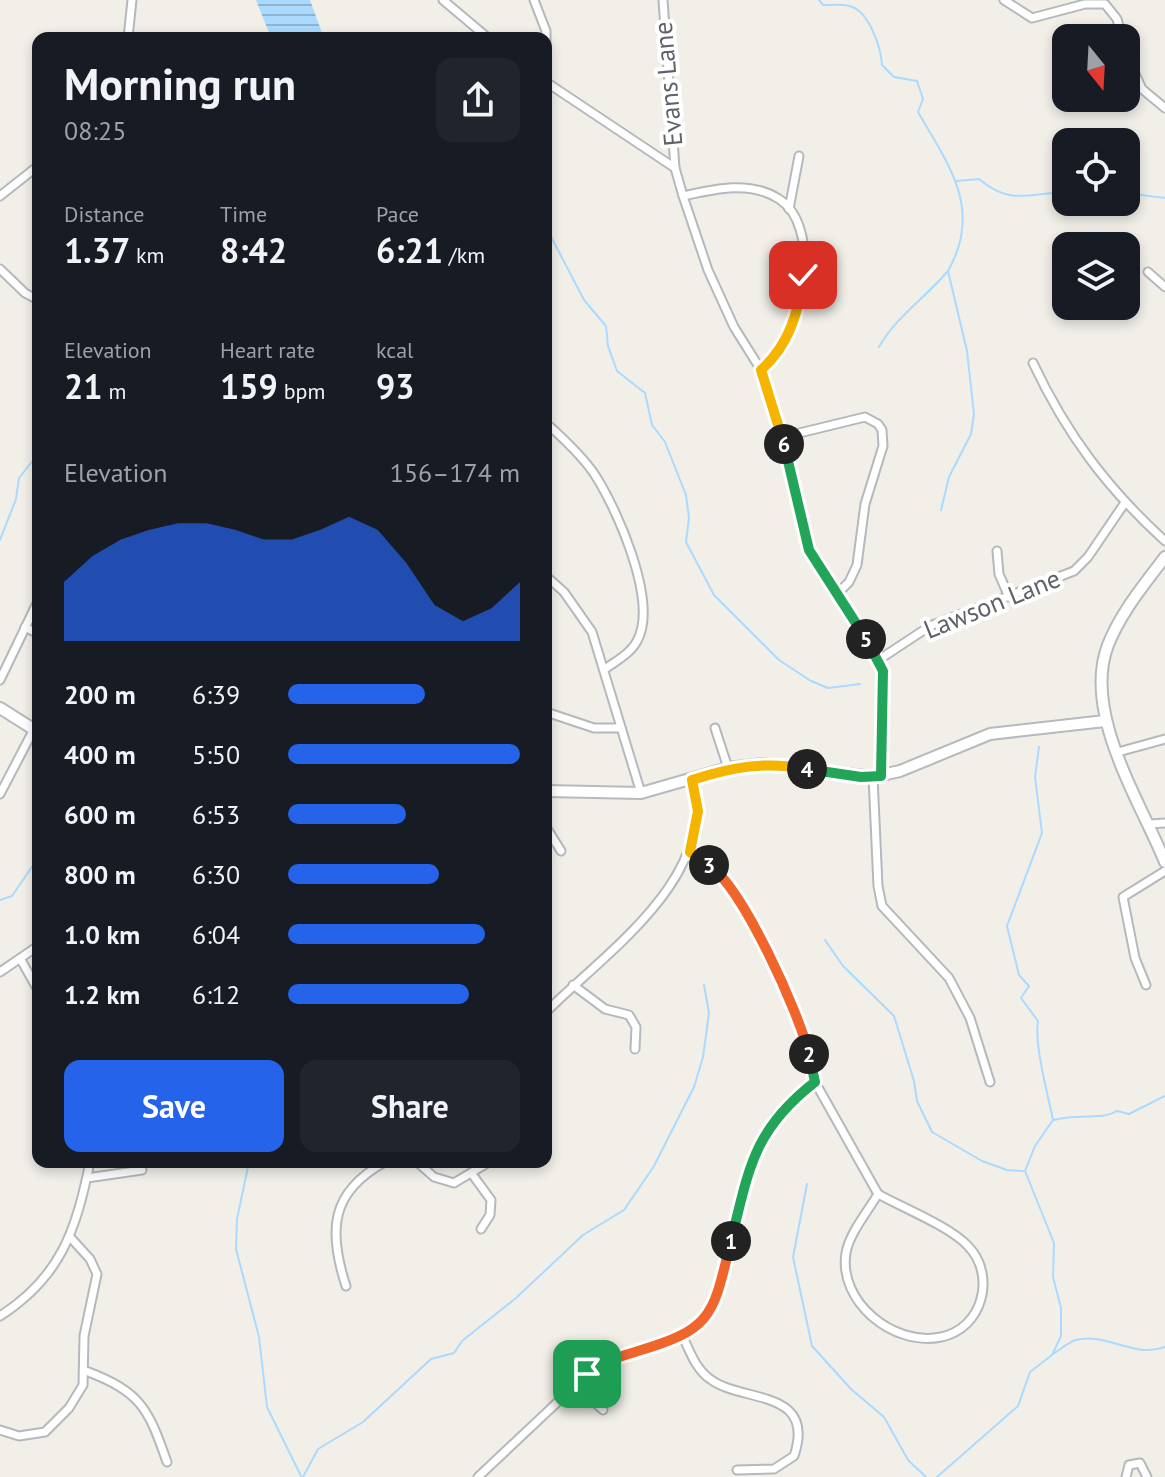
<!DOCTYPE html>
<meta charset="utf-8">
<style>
body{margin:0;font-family:"PT Sans",sans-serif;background:#20242c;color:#f1f3f6;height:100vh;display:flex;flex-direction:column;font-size:30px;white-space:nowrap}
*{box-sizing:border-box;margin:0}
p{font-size:26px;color:#9ea1a6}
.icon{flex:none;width:44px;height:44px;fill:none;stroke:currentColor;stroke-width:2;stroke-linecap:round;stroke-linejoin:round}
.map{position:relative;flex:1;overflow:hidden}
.sheet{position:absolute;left:32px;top:32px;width:520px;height:1136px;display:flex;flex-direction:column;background:#171b24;border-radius:16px;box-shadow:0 4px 12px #0003}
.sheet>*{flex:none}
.needle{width:52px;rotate:162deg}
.controls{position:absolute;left:1052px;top:24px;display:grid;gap:16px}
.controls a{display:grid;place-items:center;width:88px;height:88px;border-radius:16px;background:#171b24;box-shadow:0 4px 12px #0003;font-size:40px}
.pin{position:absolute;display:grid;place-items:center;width:68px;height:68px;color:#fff;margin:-34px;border-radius:16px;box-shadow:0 4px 12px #0006}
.km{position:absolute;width:40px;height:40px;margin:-20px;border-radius:50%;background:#222;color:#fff;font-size:22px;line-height:40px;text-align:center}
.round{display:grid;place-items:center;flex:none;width:84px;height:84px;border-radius:16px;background:#20242c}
.headline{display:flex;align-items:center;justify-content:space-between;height:136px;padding:0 32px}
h1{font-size:44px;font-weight:700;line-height:60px}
.stats{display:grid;grid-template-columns:repeat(3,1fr);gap:12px;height:136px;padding:8px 32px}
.stats div{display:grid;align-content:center}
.stats b{font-size:34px;font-weight:700}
.stats small{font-size:22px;font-weight:400}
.stats p{font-size:22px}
.chart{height:224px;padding:16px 32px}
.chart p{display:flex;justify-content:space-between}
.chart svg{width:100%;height:144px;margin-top:8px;fill:#2563eb;opacity:.7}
.button{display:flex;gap:16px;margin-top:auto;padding:16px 32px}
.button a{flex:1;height:92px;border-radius:16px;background:#2563eb;color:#fff;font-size:32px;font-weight:700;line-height:92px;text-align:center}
.button a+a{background:#20242c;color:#f1f3f6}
ul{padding:0 32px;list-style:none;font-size:26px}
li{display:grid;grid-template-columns:128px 96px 1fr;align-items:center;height:60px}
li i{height:20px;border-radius:10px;background:#2563eb}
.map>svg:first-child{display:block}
.water{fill:url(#water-rules)}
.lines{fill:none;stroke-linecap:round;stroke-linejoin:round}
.stream{stroke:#aadaff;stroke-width:2}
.street-casing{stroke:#b5b8bc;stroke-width:11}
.secondary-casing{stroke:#b6babf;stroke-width:14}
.street{stroke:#fff;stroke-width:7}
.secondary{stroke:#fff;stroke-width:10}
.split-1-casing{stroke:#fff;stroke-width:16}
.split-2-casing{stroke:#fff;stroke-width:16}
.split-3-casing{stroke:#fff;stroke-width:16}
.split-4-casing{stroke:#fff;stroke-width:16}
.split-5-casing{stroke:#fff;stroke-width:16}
.split-6-casing{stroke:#fff;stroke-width:16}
.split-7-casing{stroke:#fff;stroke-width:16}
.split-1{stroke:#f0652b;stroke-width:10}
.split-2{stroke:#22a559;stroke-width:10}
.split-3{stroke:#f0652b;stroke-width:10}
.split-4{stroke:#f5b400;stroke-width:10}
.split-5{stroke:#22a559;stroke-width:10}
.split-6{stroke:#22a559;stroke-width:10}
.split-7{stroke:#f5b400;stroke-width:10}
.labels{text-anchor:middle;stroke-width:8;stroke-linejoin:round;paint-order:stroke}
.street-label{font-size:26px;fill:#5f6368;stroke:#fff}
</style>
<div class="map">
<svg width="1165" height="1477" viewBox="0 0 1165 1477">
<defs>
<pattern id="water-rules" width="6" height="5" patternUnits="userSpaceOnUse" patternTransform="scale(2)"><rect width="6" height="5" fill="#aadaff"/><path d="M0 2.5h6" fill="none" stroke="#8eb4d2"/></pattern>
</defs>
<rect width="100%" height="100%" fill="#f1efe8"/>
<path class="water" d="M256 0H310L324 38H271Z"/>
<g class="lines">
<g class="stream">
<path d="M819 0 823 5C831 5 841 4 849 6 869 10 881 48 882 65L894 77 917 81 923 99 918 112C949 166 983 209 948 271L967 351 974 414 971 434 949 477 941 510"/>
<path d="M957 181 979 179C1011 206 1028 193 1066 192"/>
<path d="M1126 193 1165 198"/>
<path d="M546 227 584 300 606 326 608 346 617 371 645 393 652 425 665 442 686 495 689 518 686 542 714 595 779 660 811 681 828 688 860 684"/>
<path d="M879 347C895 318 925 298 947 272"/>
<path d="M0 540 16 499 19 478 38 454"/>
<path d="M0 900 12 896 38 858"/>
<path d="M825 940 843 966 894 1016 914 1081 917 1101 932 1132 982 1161 1007 1170 1023 1171"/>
<path d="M1054 1120C1075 1113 1100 1121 1117 1111L1129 1114 1165 1096"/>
<path d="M249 1162 237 1219 236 1249 259 1337 267 1407 301 1476"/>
<path d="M807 1184 793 1257 812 1346 851 1389 884 1417 908 1460 926 1477"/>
<path d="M1053 1354C1060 1350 1068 1342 1076 1340 1107 1332 1134 1359 1165 1347"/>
<path d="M303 1477 318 1449 363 1422 431 1359 454 1353 462 1341 516 1298 583 1235 624 1210 654 1166 694 1087 703 1057 709 1013 704 985"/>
<path d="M937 1477 1018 1406 1030 1372 1052 1355 1061 1336V1308L1053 1277 1054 1243 1025 1171 1035 1146 1053 1120C1048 1094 1034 1045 1038 1021L1021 998 1029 986 1019 975 1007 926 1042 833 1035 777 1039 747"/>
</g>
<g class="street-casing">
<g id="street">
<path d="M443 0 488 38"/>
<path d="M534 0 546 31V45"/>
<path d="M663 0 675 168 683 196 708 270 734 327 761 370 773 402 809 550 880 659 883 671 881 776"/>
<path d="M1004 0 1032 18 1085 4H1105L1117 19 1122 38"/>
<path d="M128 38 132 0"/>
<path d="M1126 54 1142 89 1165 108"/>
<path d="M546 82 675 168"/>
<path d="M0 196 38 166"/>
<path d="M683 196C714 189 750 180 779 199 821 226 804 320 779 353 774 360 767 365 761 370"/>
<path d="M789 209 799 156"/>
<path d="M0 269 25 293 38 300"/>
<path d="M1148 272 1165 287"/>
<path d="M1033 363C1067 435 1107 488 1165 541"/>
<path d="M546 423C563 438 580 454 593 472 616 506 659 602 637 641 631 653 616 661 605 669"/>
<path d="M783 437 865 417 878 424 882 430 883 446 865 504 857 565 849 582 836 595"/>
<path d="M997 551 999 574 1009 597"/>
<path d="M546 576 564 592 592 632 641 793"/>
<path d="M25 627 38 634"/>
<path d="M880 659 930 626 1074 571 1088 557 1124 504"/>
<path d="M0 680 38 601"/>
<path d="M546 712 594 728H621"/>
<path d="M715 728 728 768"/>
<path d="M1118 752 1165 739"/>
<path d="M873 777 878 886 882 906 949 978 970 1018 990 1082"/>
<path d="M0 794 34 729"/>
<path d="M1150 824 1165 823"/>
<path d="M546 827 561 851"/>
<path d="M690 852 715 869 739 902 791 1000 815 1082 878 1194"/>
<path d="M21 960 38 990"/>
<path d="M0 972 38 946"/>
<path d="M573 985 605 1009 629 1015 636 1027 635 1049"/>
<path d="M1146 985 1135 958 1123 897 1165 871"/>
<path d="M546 1012C606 952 719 877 692 780"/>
<path d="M417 1162 434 1177 454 1183 489 1162"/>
<path d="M472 1174 491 1200 490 1215 481 1229"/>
<path d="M87 1178 142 1170"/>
<path d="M878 1194C903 1208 949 1226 968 1246 997 1276 982 1329 941 1337 893 1347 838 1301 846 1253 849 1234 868 1211 878 1194Z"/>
<path d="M346 1286C328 1231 330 1192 385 1162"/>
<path d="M0 1316C61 1277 76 1230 90 1162"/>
<path d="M683 1337C690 1352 696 1369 710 1379 741 1403 817 1388 794 1456L774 1469 737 1470"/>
<path d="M86 1371C141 1392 148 1408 167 1462"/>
<path d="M577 1386 603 1410"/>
<path d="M0 1430 19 1436 45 1432 69 1408 83 1385 84 1336 97 1274 90 1259 70 1237"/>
<path d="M478 1477 598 1364 683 1337 703 1322 721 1284 750 1164 775 1117 815 1082"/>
<path d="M1126 1477 1129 1465 1140 1463 1147 1477"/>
</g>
</g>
<g class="secondary-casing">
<g id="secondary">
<path d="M1165 557C1144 585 1121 612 1108 645 1082 712 1140 801 1165 862"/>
<path d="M0 708 38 732"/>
<path d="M546 791 641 793 728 768 763 764 873 777 900 771 990 734 1105 721"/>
</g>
</g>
<use href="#street" class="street"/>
<use href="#secondary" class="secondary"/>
</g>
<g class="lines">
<g class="split-1-casing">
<path id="split-1" d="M587 1374C602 1361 619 1357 638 1351 714 1329 713 1314 731 1241"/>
</g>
<g class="split-2-casing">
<path id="split-2" d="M731 1241C749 1169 753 1130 815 1082L809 1054"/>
</g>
<g class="split-3-casing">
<path id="split-3" d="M709 865C743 888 799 1013 809 1054"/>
</g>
<g class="split-4-casing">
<path id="split-4" d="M709 865 690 852 698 811 692 780C733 767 765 761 807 769"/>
</g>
<g class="split-5-casing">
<path id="split-5" d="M807 769 861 777 881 776 883 671 866 639"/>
</g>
<g class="split-6-casing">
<path id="split-6" d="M784 444 809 550 866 639"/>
</g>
<g class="split-7-casing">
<path id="split-7" d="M784 444 761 370C789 345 799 312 803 275"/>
</g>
<use href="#split-1" class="split-1"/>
<use href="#split-2" class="split-2"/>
<use href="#split-3" class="split-3"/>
<use href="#split-4" class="split-4"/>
<use href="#split-5" class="split-5"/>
<use href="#split-6" class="split-6"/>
<use href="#split-7" class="split-7"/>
</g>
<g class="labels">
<g class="street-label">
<text transform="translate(668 84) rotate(-95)" y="9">Evans Lane</text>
<text transform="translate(992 604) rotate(-22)" y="9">Lawson Lane</text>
</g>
</g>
</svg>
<div class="controls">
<a><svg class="needle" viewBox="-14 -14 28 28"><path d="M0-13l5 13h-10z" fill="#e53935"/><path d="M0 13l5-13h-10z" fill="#9ea1a6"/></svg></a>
<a><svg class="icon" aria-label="locate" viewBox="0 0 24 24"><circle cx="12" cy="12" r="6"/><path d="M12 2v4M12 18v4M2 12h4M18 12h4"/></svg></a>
<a><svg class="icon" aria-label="layers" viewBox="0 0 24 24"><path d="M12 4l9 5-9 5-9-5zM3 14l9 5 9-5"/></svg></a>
</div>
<div class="pin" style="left:587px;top:1374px;background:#1e9e55"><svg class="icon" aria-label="arrive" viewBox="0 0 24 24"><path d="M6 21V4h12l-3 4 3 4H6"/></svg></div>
<div class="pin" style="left:803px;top:275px;background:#d93025"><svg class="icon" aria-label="check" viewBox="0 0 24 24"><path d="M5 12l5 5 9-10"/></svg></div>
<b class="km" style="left:731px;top:1241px">1</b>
<b class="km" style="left:809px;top:1054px">2</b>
<b class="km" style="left:709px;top:865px">3</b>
<b class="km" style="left:807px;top:769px">4</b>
<b class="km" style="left:866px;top:639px">5</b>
<b class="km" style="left:784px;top:444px">6</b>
<section class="sheet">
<div class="headline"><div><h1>Morning run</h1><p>08:25</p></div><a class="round"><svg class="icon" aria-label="share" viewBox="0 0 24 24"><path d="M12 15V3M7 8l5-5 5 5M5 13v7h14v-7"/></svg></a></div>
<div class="stats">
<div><p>Distance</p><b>1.37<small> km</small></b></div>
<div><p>Time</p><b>8:42</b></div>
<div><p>Pace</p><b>6:21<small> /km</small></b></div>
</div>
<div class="stats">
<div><p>Elevation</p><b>21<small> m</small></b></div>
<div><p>Heart rate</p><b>159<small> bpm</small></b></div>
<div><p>kcal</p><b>93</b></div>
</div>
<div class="chart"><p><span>Elevation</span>156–174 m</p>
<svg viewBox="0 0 160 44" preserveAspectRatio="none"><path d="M0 44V26L10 18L20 13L30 10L40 8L50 8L60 10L70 13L80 13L90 10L100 6L110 10L120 20L130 33L140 38L150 34L160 26V44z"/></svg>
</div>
<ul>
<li><b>200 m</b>6:39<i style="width:59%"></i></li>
<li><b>400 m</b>5:50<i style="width:100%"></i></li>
<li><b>600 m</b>6:53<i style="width:51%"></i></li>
<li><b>800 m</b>6:30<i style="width:65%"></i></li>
<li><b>1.0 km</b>6:04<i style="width:85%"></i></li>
<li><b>1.2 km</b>6:12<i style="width:78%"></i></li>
</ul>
<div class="button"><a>Save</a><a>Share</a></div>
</section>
</div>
